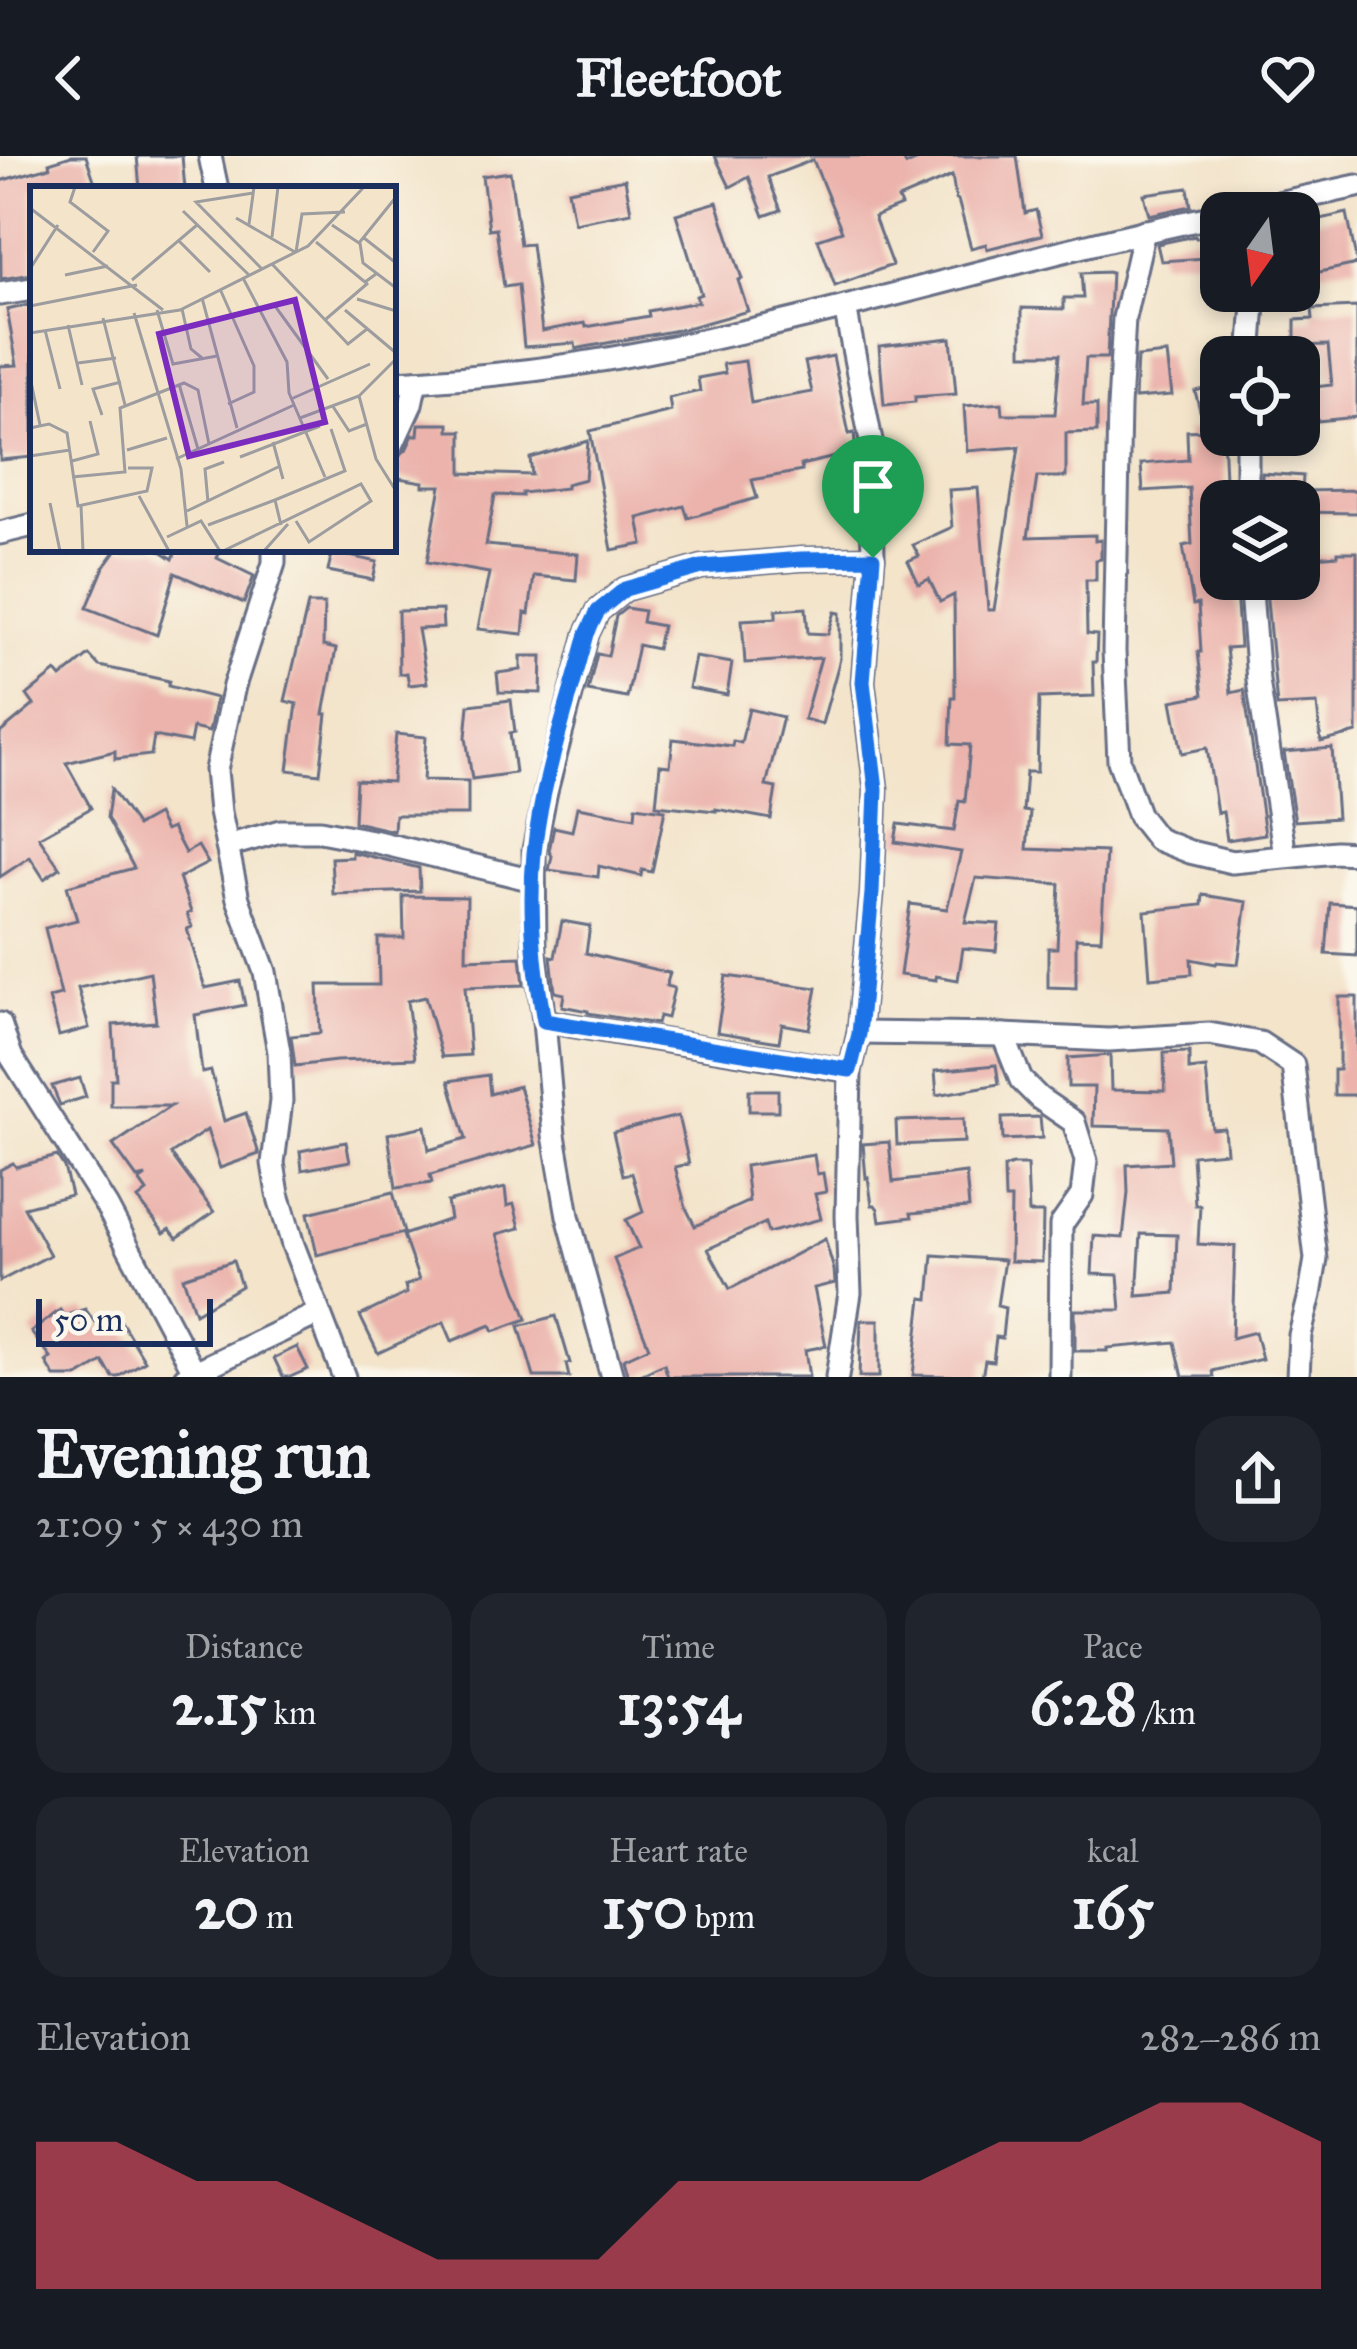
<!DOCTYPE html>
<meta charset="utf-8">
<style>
body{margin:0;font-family:"IM FELL Great Primer",serif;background:#20242c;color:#f1f3f6;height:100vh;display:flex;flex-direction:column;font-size:45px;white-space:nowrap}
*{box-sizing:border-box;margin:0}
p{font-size:39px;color:#9ea1a6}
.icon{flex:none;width:66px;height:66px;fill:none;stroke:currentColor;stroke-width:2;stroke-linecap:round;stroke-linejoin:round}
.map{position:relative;height:1221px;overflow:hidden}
.drawer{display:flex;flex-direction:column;background:#171b24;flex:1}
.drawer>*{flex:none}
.needle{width:78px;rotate:194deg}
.tools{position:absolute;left:1200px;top:36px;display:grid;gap:24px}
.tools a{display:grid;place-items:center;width:120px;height:120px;border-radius:24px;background:#171b24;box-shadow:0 6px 18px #0003;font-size:60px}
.scale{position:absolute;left:36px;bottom:30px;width:177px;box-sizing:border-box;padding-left:12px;border:6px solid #1b2f5e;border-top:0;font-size:33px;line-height:42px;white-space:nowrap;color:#1b2f5e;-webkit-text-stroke:9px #fbf7ec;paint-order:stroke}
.pin{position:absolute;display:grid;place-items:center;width:102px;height:102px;color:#fff;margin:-123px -51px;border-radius:50% 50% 50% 0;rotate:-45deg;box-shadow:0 0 12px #0007}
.pin .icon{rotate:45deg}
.round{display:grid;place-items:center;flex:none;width:126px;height:126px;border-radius:36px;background:#20242c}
.head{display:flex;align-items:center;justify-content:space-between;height:204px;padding:0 36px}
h1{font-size:66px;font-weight:800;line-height:90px}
.metrics{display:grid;grid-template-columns:repeat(3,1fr);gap:18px;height:204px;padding:12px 36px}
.metrics div{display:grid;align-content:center;border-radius:30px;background:#20242c;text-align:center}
.metrics b{font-size:60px;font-weight:800}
.metrics small{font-size:33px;font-weight:400}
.metrics p{font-size:33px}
.chart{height:336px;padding:24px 36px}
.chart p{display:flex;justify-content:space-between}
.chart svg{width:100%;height:216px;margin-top:12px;fill:#d1495b;opacity:.7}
header{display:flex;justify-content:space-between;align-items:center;height:156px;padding:0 36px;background:#171b24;font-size:54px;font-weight:800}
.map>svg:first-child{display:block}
.building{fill:#ebb3ac;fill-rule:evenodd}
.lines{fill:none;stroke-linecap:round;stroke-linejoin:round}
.minor-casing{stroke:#676e84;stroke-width:27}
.minor{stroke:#fff;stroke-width:21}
.route-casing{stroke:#fff;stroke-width:24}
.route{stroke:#1a73e8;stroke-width:15}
.inset-road{fill:none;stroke:#9d9c9f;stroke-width:3}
.view{fill:#7b2cbf;fill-opacity:0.15;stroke:#7b2cbf;stroke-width:6}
.inset-edge{fill:none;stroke:#1b2f5e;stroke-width:6}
</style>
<header><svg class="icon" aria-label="back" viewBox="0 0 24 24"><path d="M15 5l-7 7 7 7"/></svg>Fleetfoot<svg class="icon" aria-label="heart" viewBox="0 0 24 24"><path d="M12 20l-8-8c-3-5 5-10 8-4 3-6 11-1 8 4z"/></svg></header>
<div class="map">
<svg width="1357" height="1221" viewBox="0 0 1357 1221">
<rect width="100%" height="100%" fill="#fbf7ec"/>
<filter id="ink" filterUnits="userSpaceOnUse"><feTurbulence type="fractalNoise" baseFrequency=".00833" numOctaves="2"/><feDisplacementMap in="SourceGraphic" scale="24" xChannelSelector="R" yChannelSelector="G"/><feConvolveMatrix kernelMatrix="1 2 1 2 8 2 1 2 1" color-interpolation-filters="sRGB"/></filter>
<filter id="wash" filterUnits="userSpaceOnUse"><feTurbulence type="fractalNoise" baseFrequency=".004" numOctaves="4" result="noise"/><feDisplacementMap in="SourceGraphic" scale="48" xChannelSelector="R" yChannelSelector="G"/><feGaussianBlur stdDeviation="2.7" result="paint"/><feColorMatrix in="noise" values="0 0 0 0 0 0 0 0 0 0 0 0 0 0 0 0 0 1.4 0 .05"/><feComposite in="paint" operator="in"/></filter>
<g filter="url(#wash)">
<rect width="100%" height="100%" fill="#f3e4ca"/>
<g id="blocks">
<g class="building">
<path d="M71 0H86L97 33H33V118L1 123 0 25 50 11 49 7Z"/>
<path d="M137 0H182L185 33H140Z"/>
<path d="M715 0H902L906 9 927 0H1017L1025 57 1036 54 1042 79 987 93 986 88 971 92 958 44H956L952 20 898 43 901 50 874 61 892 109 835 130 818 83 842 75 813 4 768 21 781 54 764 60 749 21 730 31Z"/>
<path d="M510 16 520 89 531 88 542 175 585 167 586 171 649 160 648 155 698 146 696 140 701 138 676 58 717 46 742 123 738 124 748 155 683 173 580 192 576 193 575 187 524 191 518 129 504 131 496 72 489 73 482 20Z"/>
<path d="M625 23 631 56 574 67 568 34Z"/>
<path d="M1188 32 1191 50 1149 59 1144 38Z"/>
<path d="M1347 57 1357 108 1315 117 1303 67Z"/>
<path d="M1195 80 1196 82 1221 81V101L1161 105 1157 88Z"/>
<path d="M1111 116 1107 202H1086L1083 249H1097V276L1066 277V321H1037L1028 381 1095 379V385L1101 384V403L1096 404V424H1086L1087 478 1097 479 1096 506H1093L1094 540 1039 542 1037 616H1026L1023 655 1030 656 1027 693 1106 696 1101 783 1076 782V832L1048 831V792H1057L1060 728 976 722 965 766 999 768 996 795 963 792 958 824 936 820V824L900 819 910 748 947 753 961 696 895 686 898 668 954 675 959 645 965 646 970 589 950 588 952 541H955L954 439 940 446 929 423 919 428 908 405 919 400 913 389 952 371 949 334 978 332 988 454H994L1019 291 967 295 964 250 1002 247 1003 258H1055L1060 198H1022V152L1064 153V142H1083L1081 117Z"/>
<path d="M33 148V301L0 304V210L17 209 7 154Z"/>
<path d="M1357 151V261L1317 265 1314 231 1332 229 1328 189 1295 190V164L1313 163 1312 153Z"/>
<path d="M951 182 956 238 915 241V246L884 249 879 190Z"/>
<path d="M1167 198 1172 239 1135 242 1137 201Z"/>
<path d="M833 200 849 278 854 277 856 296 801 309 802 315 752 324 757 342 688 362 684 350 638 362 643 388 612 394 590 275 671 255 669 242 700 235 698 222 725 217 723 208 745 205 751 247 812 236 805 206Z"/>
<path d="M1214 230 1221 257V279H1223L1226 345H1221V423H1229L1230 435H1236L1240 491 1226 492 1231 537 1244 534 1265 678 1227 684 1223 656 1217 657 1207 592 1182 597 1172 545 1203 539 1198 496H1201L1198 448 1193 449 1183 390 1192 388 1189 332 1143 335 1141 308 1188 304 1187 275 1205 274 1195 235Z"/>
<path d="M419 268H449V275H462V317L532 319 530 302 588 285 585 323 566 328V332L522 337V340L495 339 486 389 578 398 576 424 534 420 529 458 525 457 523 478 478 473 489 417 427 406 441 330H423V326L393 321 396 302 406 294 413 279H418Z"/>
<path d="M1262 317 1303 320 1302 335 1357 334V357L1299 356V345H1262Z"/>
<path d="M117 393H158L173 403 177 393H221L217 402 254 420 244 447 175 417 157 479 87 452 104 411Z"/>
<path d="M332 396 377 406 373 424 328 415Z"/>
<path d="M1338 396H1357V577L1321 586 1317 548 1277 550 1265 423H1299V402L1338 399Z"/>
<path d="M308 448H324L323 490 336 493 324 558H327L320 618 288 614 297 548 285 545Z"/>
<path d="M626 452 644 455 642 466 662 470 657 493 638 489 627 542 588 535 597 498 608 500 616 460Z"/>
<path d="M806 452 808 477 828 478 835 456 840 457V503L822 568 804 563 821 502 745 507 742 464 776 462V454Z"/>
<path d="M442 454 443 472 418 473 427 527 409 529 407 517 399 518 398 455Z"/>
<path d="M89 499 99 510 169 525 168 530 216 542 209 576 193 572 190 587 154 580 151 599 115 603V595L66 607 91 652 39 681 60 712 44 723 30 701 0 721V577L34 549 27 539 56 516 61 522Z"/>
<path d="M521 500H542L541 537 499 536 497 517 521 514Z"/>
<path d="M695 501 732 507 727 539 689 532Z"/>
<path d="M511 544 515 576 510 577 515 617 472 623 466 581 469 549Z"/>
<path d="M749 553 783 561 766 630 776 632 771 663 716 653V655L656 649 660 609 670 610 673 583 732 590 733 585 741 587Z"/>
<path d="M396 578 426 581 423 624 468 625V659H395L394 675 354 666 356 624 392 626Z"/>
<path d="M1332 592 1337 662 1295 665 1284 596Z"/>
<path d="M111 633 137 670 157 659 165 675 172 672 185 697 198 690 208 707 179 722 191 756 187 758 192 771 187 773 205 832 240 825 245 849 195 859 202 917 211 915 224 965 246 957 259 998 220 1012 207 974 171 998 214 1056 177 1082 170 1073 164 1077 138 1043 147 1036 139 1025 146 1020 137 1022 113 989 171 950H111V923H116L113 869 156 866 150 816 78 832 89 872 59 880 49 842 61 839 45 772 77 764 67 730 134 712 107 662Z"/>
<path d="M636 650 665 654 652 716 642 714 641 720 599 710 598 721 549 714 552 700 549 695 554 671 572 675 577 651 635 661Z"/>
<path d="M352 696 419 712 420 735 333 738 331 702 352 701Z"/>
<path d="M1203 739 1247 746 1238 808 1217 806 1216 808 1191 803 1192 818 1150 822 1145 755 1202 749Z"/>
<path d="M403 740 467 741 466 803 521 801 524 829 465 831 470 899 442 901 425 841 407 845 415 902 336 905 295 910 291 880 320 877 318 829H379L378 782H404Z"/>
<path d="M1330 747 1357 749V800L1326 798Z"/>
<path d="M562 765 590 770 586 797 670 817 666 830 674 832 667 862 659 860 657 868 588 857V855L562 850 564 838 555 836 551 800 555 801Z"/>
<path d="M726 820 817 832 809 873 782 868 779 886 717 876Z"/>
<path d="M1339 841H1357V939H1334V914H1339Z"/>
<path d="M1189 896V914L1206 912 1212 973 1224 972 1226 996 1192 999 1195 1049H1200L1198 1088 1235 1090 1232 1182 1255 1176 1262 1203 1213 1215 1214 1221H1183L1175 1186 1107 1192V1195H1075V1154H1121L1118 1119 1092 1118 1094 1080 1123 1082 1128 1037 1127 1009 1171 1006 1168 972 1093 970 1094 931H1068V902L1110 899 1111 934 1165 935 1164 897ZM1141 1078 1177 1079 1175 1137 1137 1140Z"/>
<path d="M996 909 999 928 937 939 935 915Z"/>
<path d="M488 919 490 938 519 930 536 989 430 1019 432 1027 396 1032 388 978 425 970 429 994 466 983 449 925Z"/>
<path d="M80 922 86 941 60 949 52 930Z"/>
<rect x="749" y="934" width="29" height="21"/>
<path d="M678 960 689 1008 675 1011 686 1052 695 1070 749 1045 745 1010 814 999 817 1018 823 1017 826 1036 815 1038 821 1063 768 1077 765 1067 708 1093 730 1133 825 1083 834 1114 835 1127 814 1132 826 1190 805 1194 809 1221H668L664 1208 636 1221H628L623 1203 649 1191 614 1103 639 1092 626 1064 643 1056 632 1017 623 1019 613 976Z"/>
<path d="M1040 961 1042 982 1003 984 1002 962Z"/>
<path d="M963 963 964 986 897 989 896 965Z"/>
<path d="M346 986 350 1005 302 1014 300 995Z"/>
<path d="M889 986 893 1026 966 1017 969 1052 911 1057 912 1061 880 1065 878 1053 875 1049H872L868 1021 866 1022 863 988Z"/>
<path d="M57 1000 64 1011 71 1039 24 1051 50 1099 0 1125V1014L13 1007 16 1011Z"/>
<path d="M1012 1009H1027L1029 1057H1043L1042 1106 1010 1105 1011 1043H1005L1004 1012Z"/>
<path d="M505 1032 507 1050 514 1048 520 1072 497 1078 527 1163 494 1175 491 1169 452 1185 444 1166 378 1197 360 1160 407 1137 405 1130 419 1124 403 1079 450 1063 447 1046Z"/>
<path d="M393 1036 404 1077 317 1099 308 1057Z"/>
<path d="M933 1099 1004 1104 997 1150 1005 1152 1002 1182 996 1181 993 1205 985 1204 982 1221 913 1219 922 1142 929 1143Z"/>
<path d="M233 1105 241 1130 195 1157 183 1121Z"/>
<path d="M85 1153 100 1173 119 1162 145 1205 118 1221H113L103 1206 78 1221H55L46 1206 51 1202 31 1176 60 1154 64 1160Z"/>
<path d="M556 1160 570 1207 566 1208 569 1221H534L519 1170Z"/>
<path d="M861 1164H879V1221H859Z"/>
<path d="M297 1191 308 1213 290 1221H283L274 1202Z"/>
</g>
</g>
</g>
<g filter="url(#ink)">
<use href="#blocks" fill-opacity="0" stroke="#676e84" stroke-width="3"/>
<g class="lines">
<g class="minor-casing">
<g id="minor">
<path d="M210 0 217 33"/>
<path d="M1232 57 1357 30"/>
<path d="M1144 75 1124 162 1119 251 1114 495 1119 605 1139 660 1157 683 1190 696 1232 706 1336 696 1357 697"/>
<path d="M0 138 33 133"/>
<path d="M1250 201 1255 135"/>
<path d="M393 226C477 222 564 212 646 196 840 159 1028 98 1221 59"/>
<path d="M393 287 411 248 416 225"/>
<path d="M1247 345V279"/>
<path d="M0 377 33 369"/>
<path d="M274 393V407L234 530 216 614 220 656 238 743 265 816 279 896 281 945 273 1007 278 1038 293 1089 344 1221"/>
<path d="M1250 423 1258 525 1285 700"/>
<path d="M227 690 280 675H320L377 686 533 724"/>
<path d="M544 865 850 915"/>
<path d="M0 868 11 900 107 1051 194 1215"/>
<path d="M859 877 1003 879 1109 884 1209 878 1260 887 1293 909 1316 1103 1310 1139 1300 1179 1298 1221"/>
<path d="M1003 879 1021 924 1039 942 1074 966 1086 1005 1082 1039 1061 1069 1060 1221"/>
<path d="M185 1221 319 1157"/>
<path d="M612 1221 568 1060 554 979 544 865 535 796 534 694 546 635 587 478 598 455 625 433 702 411 801 403 873 402"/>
<path d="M837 1221 850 1137 847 1060 850 915 859 877 872 737 876 633 863 526 873 402 871 285 845 151"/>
</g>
</g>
<use href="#minor" class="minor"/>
</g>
</g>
<g class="lines" filter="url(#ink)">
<g class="route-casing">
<path id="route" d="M873 402 863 526 876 633 872 737 859 878 850 914 544 865C534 811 529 752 534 697 541 626 569 547 587 478L598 455 625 433 702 411 801 403Z"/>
</g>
<use href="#route" class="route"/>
</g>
<g transform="translate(30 30)">
<rect width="366" height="366" fill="#f3e4ca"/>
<path class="inset-road" d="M45 1 40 16 78 45 63 66M223 7 166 16 232 83M0 22 133 124M153 25 219 89M206 32 265 66M219 38 224 1M302 39 329 57 366 11M242 51 248 1M334 52 366 77M149 55 180 86M286 56 335 96 346 88M330 57 333 77 366 102M266 66 272 28 315 26M242 78 318 158 337 143M0 83 28 39M35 89 78 80M213 92 257 176 259 207 295 291M102 94 167 39M190 103 224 180V206L198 218M172 112 207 242M327 113 366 125M0 120 107 99M245 120 298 193M152 123 161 163 172 172M127 124 143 178 187 170M315 124 366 167M104 127 151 283 157 340M73 132 95 219M296 133 338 97M38 139 52 199M15 144 30 203M0 147 150 124 278 60 334 1M48 177 86 172M0 191 10 239M149 198 168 263M329 210 346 273 366 305M261 213 340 178M302 219 319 245 337 238M72 229 63 203 91 196M270 232 329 210 366 173M0 242 19 238 37 247 48 320 117 305 122 282H98M243 256 253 293M97 264 137 252M0 270 40 264M210 271 290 240M146 273 264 219M42 275 68 268 60 235M42 291 95 286 90 222 154 197 168 204 179 258M109 310 139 365M178 316 175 283 194 276M20 317 30 365M51 320 53 365M157 325 250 280M178 339 245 314M251 339 245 314 315 285 301 243M137 351 171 335 190 365M193 365 331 298 341 315 279 356 266 335M234 365 258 338"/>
<path class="view" d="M265 114 295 236 159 270 129 148Z"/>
<rect width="366" height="366" class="inset-edge"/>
</g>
</svg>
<div class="tools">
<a><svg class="needle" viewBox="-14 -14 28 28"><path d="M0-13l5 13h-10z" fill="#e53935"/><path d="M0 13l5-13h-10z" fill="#9ea1a6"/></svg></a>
<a><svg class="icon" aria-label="locate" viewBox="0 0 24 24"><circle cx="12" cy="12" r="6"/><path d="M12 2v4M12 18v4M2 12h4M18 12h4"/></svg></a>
<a><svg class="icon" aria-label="layers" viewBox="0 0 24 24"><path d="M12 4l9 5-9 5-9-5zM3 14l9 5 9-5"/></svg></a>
</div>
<div class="scale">50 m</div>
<div class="pin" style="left:873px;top:402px;background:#1e9e55"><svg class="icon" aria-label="arrive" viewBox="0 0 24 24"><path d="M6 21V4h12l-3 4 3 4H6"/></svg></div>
</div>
<section class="drawer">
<div class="head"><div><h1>Evening run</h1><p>21:09 · 5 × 430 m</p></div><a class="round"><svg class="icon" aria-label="share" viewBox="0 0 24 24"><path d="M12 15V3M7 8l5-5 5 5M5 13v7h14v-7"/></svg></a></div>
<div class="metrics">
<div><p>Distance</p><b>2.15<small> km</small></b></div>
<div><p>Time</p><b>13:54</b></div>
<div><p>Pace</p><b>6:28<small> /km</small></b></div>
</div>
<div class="metrics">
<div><p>Elevation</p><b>20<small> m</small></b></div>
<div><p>Heart rate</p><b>150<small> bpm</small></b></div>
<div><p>kcal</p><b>165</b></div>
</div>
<div class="chart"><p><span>Elevation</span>282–286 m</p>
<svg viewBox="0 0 160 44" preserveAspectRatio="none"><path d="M0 44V14L10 14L20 22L30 22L40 30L50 38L60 38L70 38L80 22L90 22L100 22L110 22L120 14L130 14L140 6L150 6L160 14V44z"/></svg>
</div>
</section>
